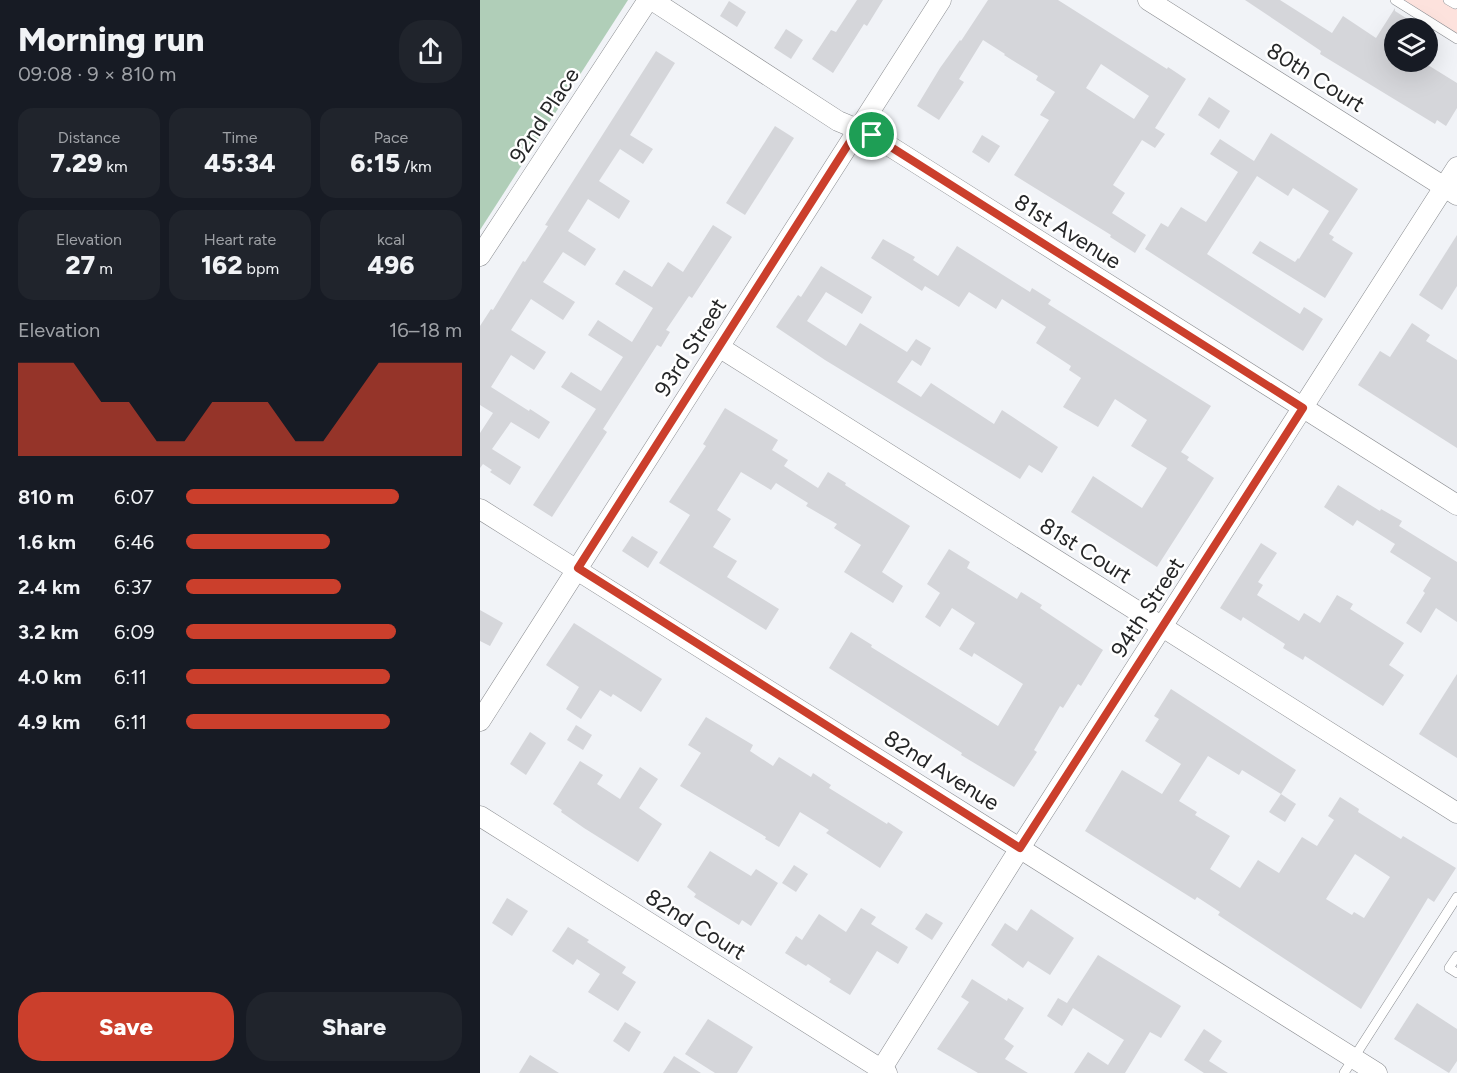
<!DOCTYPE html>
<meta charset="utf-8">
<style>
body{margin:0;font-family:Figtree,sans-serif;background:#20242c;color:#f1f3f6;height:100vh;display:flex;flex-direction:column;font-size:22px;white-space:nowrap}
*{box-sizing:border-box;margin:0}
p{font-size:20px;color:#9ea1a6}
.icon{flex:none;width:33px;height:33px;fill:none;stroke:currentColor;stroke-width:2;stroke-linecap:round;stroke-linejoin:round}
.map{position:relative;flex:1;overflow:hidden}
.drawer{display:flex;flex-direction:column;background:#171b24;width:480px}
.drawer>*{flex:none}
.tools{position:absolute;left:904px;top:18px;display:grid;gap:12px}
.tools a{display:grid;place-items:center;width:54px;height:54px;border-radius:50%;background:#171b24;box-shadow:0 6px 24px #0002;font-size:30px}
.pin{position:absolute;display:grid;place-items:center;width:51px;height:51px;color:#fff;margin:-26px;border:3px solid #fff;border-radius:50%;box-shadow:0 2px 6px #0007}
.round{display:grid;place-items:center;flex:none;width:63px;height:63px;border-radius:24px;background:#20242c}
.headline{display:flex;align-items:center;justify-content:space-between;height:102px;padding:0 18px}
h1{font-size:33px;font-weight:800;line-height:45px}
.figures{display:grid;grid-template-columns:repeat(3,1fr);gap:9px;height:102px;padding:6px 18px}
.figures div{display:grid;align-content:center;border-radius:15px;background:#20242c;text-align:center}
.figures b{font-size:26px;font-weight:800}
.figures small{font-size:16px;font-weight:400}
.figures p{font-size:16px}
.chart{height:168px;padding:12px 18px}
.chart p{display:flex;justify-content:space-between}
.chart svg{width:100%;height:108px;margin-top:6px;fill:#cb3f2c;opacity:.7}
.primary-button{display:flex;gap:12px;margin-top:auto;padding:12px 18px}
.primary-button a{flex:1;height:69px;border-radius:24px;background:#cb3f2c;color:#fff;font-size:24px;font-weight:800;line-height:69px;text-align:center}
.primary-button a+a{background:#20242c;color:#f1f3f6}
ul{padding:0 18px;list-style:none;font-size:20px}
li{display:grid;grid-template-columns:96px 72px 1fr;align-items:center;height:45px}
li i{height:15px;border-radius:8px;background:#cb3f2c}
main{display:flex;flex:1;min-height:0}
.map>svg:first-child{display:block}
.commercial{fill:#fde2dd}
.green{fill:#b0ceb8}
.building{fill:#d5d6da;fill-rule:evenodd}
.lines{fill:none;stroke-linecap:round;stroke-linejoin:round}
.lane-casing{stroke:#8a8c90;stroke-width:10}
.street-casing{stroke:#8a8c90;stroke-width:21}
.lane{stroke:#fff;stroke-width:9}
.street{stroke:#fff;stroke-width:20}
.route-casing{stroke:#fff;stroke-width:12}
.route{stroke:#cb3f2c;stroke-width:8}
.labels{text-anchor:middle;stroke-width:5;stroke-linejoin:round;paint-order:stroke}
.street-label{font-size:22px;fill:#252627;stroke:#fff}
</style>
<main>
<section class="drawer">
<div class="headline"><div><h1>Morning run</h1><p>09:08 · 9 × 810 m</p></div><a class="round"><svg class="icon" aria-label="share" viewBox="0 0 24 24"><path d="M12 15V3M7 8l5-5 5 5M5 13v7h14v-7"/></svg></a></div>
<div class="figures">
<div><p>Distance</p><b>7.29<small> km</small></b></div>
<div><p>Time</p><b>45:34</b></div>
<div><p>Pace</p><b>6:15<small> /km</small></b></div>
</div>
<div class="figures">
<div><p>Elevation</p><b>27<small> m</small></b></div>
<div><p>Heart rate</p><b>162<small> bpm</small></b></div>
<div><p>kcal</p><b>496</b></div>
</div>
<div class="chart"><p><span>Elevation</span>16–18 m</p>
<svg viewBox="0 0 160 44" preserveAspectRatio="none"><path d="M0 44V6L10 6L20 6L30 22L40 22L50 38L60 38L70 22L80 22L90 22L100 38L110 38L120 22L130 6L140 6L150 6L160 6V44z"/></svg>
</div>
<ul>
<li><b>810 m</b>6:07<i style="width:77%"></i></li>
<li><b>1.6 km</b>6:46<i style="width:52%"></i></li>
<li><b>2.4 km</b>6:37<i style="width:56%"></i></li>
<li><b>3.2 km</b>6:09<i style="width:76%"></i></li>
<li><b>4.0 km</b>6:11<i style="width:74%"></i></li>
<li><b>4.9 km</b>6:11<i style="width:74%"></i></li>
</ul>
<div class="primary-button"><a>Save</a><a>Share</a></div>
</section>
<div class="map">
<svg width="977" height="1073" viewBox="0 0 977 1073">
<rect width="100%" height="100%" fill="#f1f3f7"/>
<path class="commercial" d="M924 0H977V34Z"/>
<path class="green" d="M0 0H148L0 230Z"/>
<g class="building">
<path d="M377 0H403L387 26 384 24 353 73 332 59 351 30 356 32Z"/>
<path d="M508 0H578L687 69 688 67 706 79 675 128 685 134 675 148 662 140 633 185 645 193 632 213 666 235 655 253 630 237 631 235 534 175 569 120 560 115 575 92 556 80 558 76 524 55 525 54 503 40 479 79 484 82 459 120 437 106 460 68 480 40 481 41ZM621 64 669 96 654 119 606 88Z"/>
<path d="M765 0H800L852 33 863 16 896 38 915 8V11L929 20 923 28H915V62H943L977 83V108L966 126 957 120 955 124 840 54 841 51Z"/>
<path d="M249 1 266 12 257 27 240 16Z"/>
<path d="M306 29 323 40 311 59 294 48Z"/>
<path d="M176 51 195 63 150 135 173 149 163 164 140 149 119 181 150 201 139 219 108 199 88 231 116 249 105 266 83 252 63 282 95 302 83 320 51 299 31 330 66 352 54 370 31 355 11 387 49 411 50 409 70 422 59 439 31 422 12 449 41 467 30 485 10 472 12 470 3 464 0 468V433L13 413 0 405V326L11 309 13 310 43 261 45 262 68 226 65 225Z"/>
<path d="M729 97 750 111 739 129 718 115Z"/>
<path d="M295 126 314 138 265 215 246 203Z"/>
<path d="M791 133 878 189 849 234 854 237 852 240 873 253 845 298 772 253 780 241 815 262 818 258 819 259 849 211 813 188 808 196 777 176 727 254 820 314 824 307 843 319 823 351 665 249 681 223 688 227 701 207 726 222 730 216 758 172 730 154 740 139 774 161Z"/>
<path d="M502 135 520 146 509 163 492 152Z"/>
<path d="M233 225 252 237 212 298 209 296 186 330 190 332 181 347 177 345 123 429 127 432 72 517 53 505 116 409 81 387 91 372 121 391 143 357 108 335 118 320 152 342 173 308 135 284 144 270 172 287 188 262 203 272Z"/>
<path d="M977 235V286L962 310 939 295Z"/>
<path d="M403 239 435 257 433 260 458 276 477 246 550 292 552 288 571 300 568 304 731 406 701 452 709 457 707 460 734 478 677 567 591 512 613 476 662 508 687 468 651 446 667 420 635 399 618 427 583 407 601 378 589 370 591 366 556 343 566 327 522 299 516 309 489 292 479 307 445 286 442 291 391 258Z"/>
<path d="M341 266 392 297 382 314 346 292 327 321 366 346 380 323 427 352 436 339 451 348 441 366 432 360 417 382 441 397 451 383 514 424 522 410 578 447 562 473 549 465 540 479 345 360 296 327 318 295 321 297Z"/>
<path d="M932 323 950 335 946 341 977 360V448L878 385 900 351 910 357Z"/>
<path d="M245 408 298 440 292 450 308 460 304 466 338 488 348 472 366 483 365 485 430 526 402 572 423 586 413 603 364 572 381 545 354 528 357 524 326 506 328 503 296 483 291 490 261 472 237 510 251 519 233 547 257 561 247 577 299 609 286 630 179 563 210 515 189 502 226 446 223 444Z"/>
<path d="M858 485 900 511 901 509 922 521 919 526 977 562V622L956 608 941 633 926 623 945 593 943 591 951 578 910 552 915 544 877 520 873 526 844 507Z"/>
<path d="M152 536 178 552 168 568 142 551Z"/>
<path d="M781 543 797 553 778 582 783 585 777 595 819 621 824 613 840 623 857 595 873 604 870 609 924 643 909 665 924 675 903 706 825 656 823 660 803 648 805 644 763 617 761 621 740 608Z"/>
<path d="M469 549 490 562 487 568 537 599 541 592 562 605 560 608 623 650 601 686 598 684 583 708 580 706 554 750 557 752 534 787 481 755 482 753 349 668 371 632 392 645 391 647 518 726 543 684 494 653 492 657 479 649 495 623 472 608 460 627 445 617 460 593 447 584Z"/>
<path d="M0 610 23 623 10 646 0 641Z"/>
<path d="M94 623 182 679 161 712 133 694 131 697 120 690 101 719 86 709 99 687 66 665Z"/>
<path d="M977 674V758L939 734Z"/>
<path d="M691 689 816 770 801 794 762 770 759 775 728 756 699 801 717 812 715 815 750 836 730 869 760 888 778 860 799 873 822 837 837 846 854 820 848 816 860 797 879 809 878 812 921 839 923 836 976 868 954 902 948 898 881 1009 738 915 740 912 717 897 715 900 605 831 642 770 682 794 701 764 665 741 679 719 674 716ZM875 854 910 877 884 918 874 912 872 915 846 899Z"/>
<path d="M226 717 273 745 270 751 293 766 299 757 331 777 333 773 351 785 349 788 407 824 408 822 423 832 400 868 346 833 349 830 320 812 299 847 285 839 286 837 200 786 221 753 208 745Z"/>
<path d="M96 725 112 735 103 750 87 740Z"/>
<path d="M50 732 66 743 46 775 30 764Z"/>
<path d="M100 761 123 775 117 784 140 799 160 767 178 779 159 808 182 824 158 862 104 828 81 812 82 810 73 804Z"/>
<path d="M801 794 816 804 805 822 789 812Z"/>
<path d="M230 851 271 876 276 869 298 883 271 926 262 920 259 925 214 897 216 894 207 887Z"/>
<path d="M314 865 328 874 316 892 302 883Z"/>
<path d="M27 898 48 911 32 936 12 923Z"/>
<path d="M381 908 396 917 391 924 428 947 418 964 397 951 370 995 349 982 351 979 328 964 326 966 305 953 316 936 322 940 339 914 366 932Z"/>
<path d="M551 909 594 938 570 975 548 961 543 968 511 945 525 923 537 931Z"/>
<path d="M446 913 463 923 452 940 435 929Z"/>
<path d="M88 927 109 940 107 942 146 967 142 973 156 982 138 1011 108 992 120 974 97 959 93 965 72 951Z"/>
<path d="M618 955 701 1006 681 1038 670 1032 645 1073H594L608 1052 628 1065 644 1040 593 1008 582 1026 567 1016 578 998 587 1003Z"/>
<path d="M492 979 527 1001 528 998 544 1008 524 1039 534 1046 525 1059 548 1073H498L457 1049 489 1002 481 997Z"/>
<path d="M937 1003 977 1029V1061L969 1073 914 1039Z"/>
<path d="M228 1019 273 1047 257 1073H235L205 1054Z"/>
<path d="M145 1022 161 1032 149 1052 133 1041Z"/>
<path d="M724 1029 742 1041 729 1061 748 1073H724L704 1060Z"/>
<path d="M50 1055 79 1073H39Z"/>
<path d="M194 1056 221 1073H183Z"/>
</g>
<g class="lines">
<g class="lane-casing">
<g id="lane">
<path d="M915 0 977 39"/>
<path d="M968 0 975 4 977 1"/>
<path d="M977 956 969 968 977 973"/>
<path d="M864 1073 977 897"/>
</g>
</g>
<g class="street-casing">
<g id="street">
<path d="M172 0 358 121 392 135 977 505"/>
<path d="M668 0 977 195"/>
<path d="M0 256 168 0"/>
<path d="M239 347 977 813"/>
<path d="M0 509 897 1073"/>
<path d="M0 721 461 0"/>
<path d="M0 816 407 1073"/>
<path d="M399 1073 540 848 977 167"/>
</g>
</g>
<use href="#lane" class="lane"/>
<use href="#street" class="street"/>
</g>
<g class="lines">
<g class="route-casing">
<path id="route" d="M378 129 392 135 823 408 540 848 98 568Z"/>
</g>
<use href="#route" class="route"/>
</g>
<g class="labels">
<g class="street-label">
<text transform="translate(836 77) rotate(32)" y="8">80th Court</text>
<text transform="translate(64 115) rotate(-57)" y="8">92nd Place</text>
<text transform="translate(588 231) rotate(32)" y="8">81st Avenue</text>
<text transform="translate(210 347) rotate(-57)" y="8">93rd Street</text>
<text transform="translate(606 550) rotate(32)" y="8">81st Court</text>
<text transform="translate(667 607) rotate(-57)" y="8">94th Street</text>
<text transform="translate(462 770) rotate(32)" y="8">82nd Avenue</text>
<text transform="translate(216 924) rotate(32)" y="8">82nd Court</text>
</g>
</g>
</svg>
<div class="tools">
<a><svg class="icon" aria-label="layers" viewBox="0 0 24 24"><path d="M12 4l9 5-9 5-9-5zM3 14l9 5 9-5"/></svg></a>
</div>
<div class="pin" style="left:392px;top:135px;background:#1e9e55"><svg class="icon" aria-label="arrive" viewBox="0 0 24 24"><path d="M6 21V4h12l-3 4 3 4H6"/></svg></div>
</div>
</main>
